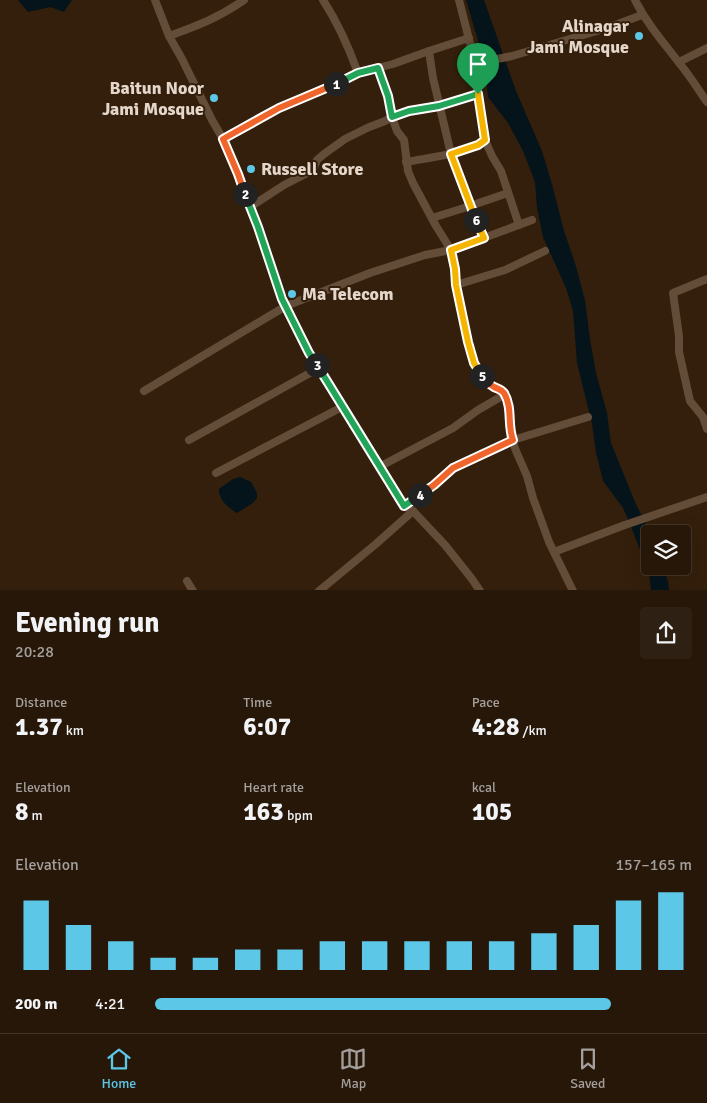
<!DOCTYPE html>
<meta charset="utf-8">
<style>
body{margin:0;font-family:Signika,sans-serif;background:#2e2012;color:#f1f3f6;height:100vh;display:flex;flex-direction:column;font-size:19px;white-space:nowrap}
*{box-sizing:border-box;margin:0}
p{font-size:16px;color:#a49f9c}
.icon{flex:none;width:28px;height:28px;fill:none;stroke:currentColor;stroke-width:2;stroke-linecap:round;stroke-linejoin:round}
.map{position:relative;height:590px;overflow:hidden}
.side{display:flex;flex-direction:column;background:#261708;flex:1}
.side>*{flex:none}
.fabs{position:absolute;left:641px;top:525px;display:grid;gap:10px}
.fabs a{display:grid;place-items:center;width:50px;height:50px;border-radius:5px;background:#261708;box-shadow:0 5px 20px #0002,0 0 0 1px #423629;font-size:25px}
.pin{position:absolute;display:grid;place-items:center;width:42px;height:42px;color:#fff;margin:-51px -21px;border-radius:50% 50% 50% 0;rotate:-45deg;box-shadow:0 0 5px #0007}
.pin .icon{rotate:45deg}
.km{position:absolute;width:25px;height:25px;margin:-12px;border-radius:50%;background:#222;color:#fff;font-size:14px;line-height:25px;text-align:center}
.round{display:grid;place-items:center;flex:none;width:52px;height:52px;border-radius:5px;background:#2e2012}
.summary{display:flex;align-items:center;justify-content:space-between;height:85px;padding:0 15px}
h1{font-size:28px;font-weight:700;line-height:38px}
.metrics{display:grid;grid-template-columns:repeat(3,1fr);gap:8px;height:85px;padding:5px 15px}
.metrics div{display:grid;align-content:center}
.metrics b{font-size:25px;font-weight:700}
.metrics small{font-size:14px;font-weight:400}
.metrics p{font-size:14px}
.chart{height:140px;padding:10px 15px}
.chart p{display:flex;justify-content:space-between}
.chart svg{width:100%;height:90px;margin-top:5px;stroke:#5dc7e8;stroke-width:6}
ul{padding:0 15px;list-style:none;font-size:16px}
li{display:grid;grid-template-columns:80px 60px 1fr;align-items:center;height:38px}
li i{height:12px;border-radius:6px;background:#5dc7e8}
.tabs{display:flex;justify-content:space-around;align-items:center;height:70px;border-top:1px solid #423629;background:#261708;font-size:14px;color:#a49f9c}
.tabs a{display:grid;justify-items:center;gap:2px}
.tabs .current{color:#5dc7e8}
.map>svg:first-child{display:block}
.water{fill:#05141b}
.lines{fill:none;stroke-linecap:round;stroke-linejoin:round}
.minor{stroke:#644d38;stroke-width:8}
.split-1-casing{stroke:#fff;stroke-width:10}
.split-2-casing{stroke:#fff;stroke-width:10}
.split-3-casing{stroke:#fff;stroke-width:10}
.split-4-casing{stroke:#fff;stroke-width:10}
.split-5-casing{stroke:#fff;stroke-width:10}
.split-6-casing{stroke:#fff;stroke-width:10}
.split-7-casing{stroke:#fff;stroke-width:10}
.split-1{stroke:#22a559;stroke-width:6}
.split-2{stroke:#f0652b;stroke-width:6}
.split-3{stroke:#22a559;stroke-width:6}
.split-4{stroke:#22a559;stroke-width:6}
.split-5{stroke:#f0652b;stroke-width:6}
.split-6{stroke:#f5b400;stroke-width:6}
.split-7{stroke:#f5b400;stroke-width:6}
.poi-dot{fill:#5dc7e8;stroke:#331f0b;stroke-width:2}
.labels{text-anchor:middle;stroke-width:4;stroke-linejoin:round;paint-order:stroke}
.poi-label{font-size:18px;font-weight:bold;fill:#e4d6ca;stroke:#331f0b;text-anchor:end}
</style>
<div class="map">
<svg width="707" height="591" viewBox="0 0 707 591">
<rect width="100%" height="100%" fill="#331f0b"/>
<g class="water">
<path d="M18 0H72L64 12 50 7 28 12Z"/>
<path d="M466 0H484L516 91 542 151 552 184 564 231 575 263 585 300 590 339 596 373 607 413 611 443 635 502 651 534 650 566H662L668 581 669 590H651L649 573 630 524 623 508 603 481 596 453 592 424 577 363 573 311 566 288 543 237 537 208 535 182 523 151 508 123 488 97 485 64Z"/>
<path d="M240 477 251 482 257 493V498L253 503 237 513C229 509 218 499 219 489L233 479Z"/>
</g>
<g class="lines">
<g class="minor">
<path d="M155 0 169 36 182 59 212 120 223 139 238 174 258 227 282 299 309 353 404 506 413 511 445 545 472 579 480 591"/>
<path d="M323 0C338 23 349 48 358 73"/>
<path d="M459 0 473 55V64L485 140 492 156 501 171 519 225"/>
<path d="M635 0C647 24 664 43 680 64 690 76 698 89 707 102"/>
<path d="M169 36C197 26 220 17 244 0"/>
<path d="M429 51 433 78 451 154 470 206 484 238"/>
<path d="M679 62 707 48"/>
<path d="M473 64 512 56 607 28 642 15"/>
<path d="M378 68 388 96 392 117 397 131 404 140 408 171 413 183 436 226 451 250 455 269 456 285 468 342 475 363 483 379 493 387 502 391 507 398 510 414V434L516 451 527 476 533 498 549 542 573 591"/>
<path d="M223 139 279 108 358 73 393 64 429 51 469 38"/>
<path d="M406 162C432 157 463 155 485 140"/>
<path d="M250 207 284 185 313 170 317 160 324 154 345 139 367 128 385 121 392 117 409 111 439 106 478 94"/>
<path d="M432 218 464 208 508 193"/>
<path d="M707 279 673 293 679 336V352L690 401 703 417 707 429"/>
<path d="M456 285 505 270 545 251"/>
<path d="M144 391 286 306 370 273 425 255 451 250 532 220"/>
<path d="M189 440 319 368"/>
<path d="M379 467 453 428 478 410 504 395"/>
<path d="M216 473 342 407"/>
<path d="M404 506 435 485 453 468 513 440 588 417"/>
<path d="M554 552 622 526 707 497"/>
<path d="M187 581 193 591"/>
<path d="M319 591 377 543 413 511"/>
</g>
</g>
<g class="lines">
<g class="split-1-casing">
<path id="split-1" d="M336 84 358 73 378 68 388 96 392 117 409 111 439 106 478 94"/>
</g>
<g class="split-2-casing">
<path id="split-2" d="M245 194 238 174 223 139 279 108 336 84"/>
</g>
<g class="split-3-casing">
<path id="split-3" d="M245 194 258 227 282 299 309 353 317 365"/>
</g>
<g class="split-4-casing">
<path id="split-4" d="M317 365 404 506 420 495"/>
</g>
<g class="split-5-casing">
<path id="split-5" d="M420 495 434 485 453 468 513 440C507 425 513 408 504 393 501 389 498 389 494 387 489 384 485 381 482 376"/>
</g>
<g class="split-6-casing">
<path id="split-6" d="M476 220 484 238 451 250 455 269 456 285 468 342 474 363 482 376"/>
</g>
<g class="split-7-casing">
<path id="split-7" d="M476 220 451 154 478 145 485 140 478 94"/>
</g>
<use href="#split-1" class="split-1"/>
<use href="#split-2" class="split-2"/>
<use href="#split-3" class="split-3"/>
<use href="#split-4" class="split-4"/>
<use href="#split-5" class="split-5"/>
<use href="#split-6" class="split-6"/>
<use href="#split-7" class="split-7"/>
</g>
<g class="poi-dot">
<circle cx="639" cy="36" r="5"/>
<circle cx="214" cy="98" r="5"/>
<circle cx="251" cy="169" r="5"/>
<circle cx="292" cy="294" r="5"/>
</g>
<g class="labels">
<g class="poi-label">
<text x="629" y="32">Alinagar<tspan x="629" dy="21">Jami Mosque</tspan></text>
<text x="204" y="94">Baitun Noor<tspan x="204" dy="21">Jami Mosque</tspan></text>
<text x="261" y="175" text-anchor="start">Russell Store</text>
<text x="302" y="300" text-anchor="start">Ma Telecom</text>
</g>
</g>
</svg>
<div class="fabs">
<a><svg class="icon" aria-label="layers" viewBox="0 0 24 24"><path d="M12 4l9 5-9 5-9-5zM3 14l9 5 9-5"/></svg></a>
</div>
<div class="pin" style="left:478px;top:94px;background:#1e9e55"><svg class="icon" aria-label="arrive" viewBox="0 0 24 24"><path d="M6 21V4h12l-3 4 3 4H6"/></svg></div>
<b class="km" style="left:336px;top:84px">1</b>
<b class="km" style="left:245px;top:194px">2</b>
<b class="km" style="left:317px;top:365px">3</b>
<b class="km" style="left:420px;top:495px">4</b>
<b class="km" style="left:482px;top:376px">5</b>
<b class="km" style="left:476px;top:220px">6</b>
</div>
<section class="side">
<div class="summary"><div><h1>Evening run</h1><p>20:28</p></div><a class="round"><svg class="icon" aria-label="share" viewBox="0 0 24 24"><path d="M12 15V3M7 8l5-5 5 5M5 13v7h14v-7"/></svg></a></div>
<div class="metrics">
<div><p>Distance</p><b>1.37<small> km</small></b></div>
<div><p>Time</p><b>6:07</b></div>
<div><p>Pace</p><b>4:28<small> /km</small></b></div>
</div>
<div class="metrics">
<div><p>Elevation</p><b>8<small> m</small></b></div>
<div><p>Heart rate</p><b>163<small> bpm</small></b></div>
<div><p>kcal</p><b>105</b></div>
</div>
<div class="chart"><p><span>Elevation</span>157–165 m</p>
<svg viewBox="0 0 160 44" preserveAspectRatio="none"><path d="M5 44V10M15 44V22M25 44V30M35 44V38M45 44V38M55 44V34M65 44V34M75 44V30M85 44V30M95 44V30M105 44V30M115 44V30M125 44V26M135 44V22M145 44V10M155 44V6"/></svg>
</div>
<ul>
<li><b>200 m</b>4:21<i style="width:85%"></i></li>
</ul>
</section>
<nav class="tabs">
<a class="current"><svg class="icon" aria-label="home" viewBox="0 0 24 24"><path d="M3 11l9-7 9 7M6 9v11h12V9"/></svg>Home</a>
<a><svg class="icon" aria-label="map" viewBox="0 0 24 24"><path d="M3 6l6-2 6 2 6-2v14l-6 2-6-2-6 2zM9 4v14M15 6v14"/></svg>Map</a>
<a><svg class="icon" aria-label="saved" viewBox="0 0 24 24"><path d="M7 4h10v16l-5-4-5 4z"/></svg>Saved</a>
</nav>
